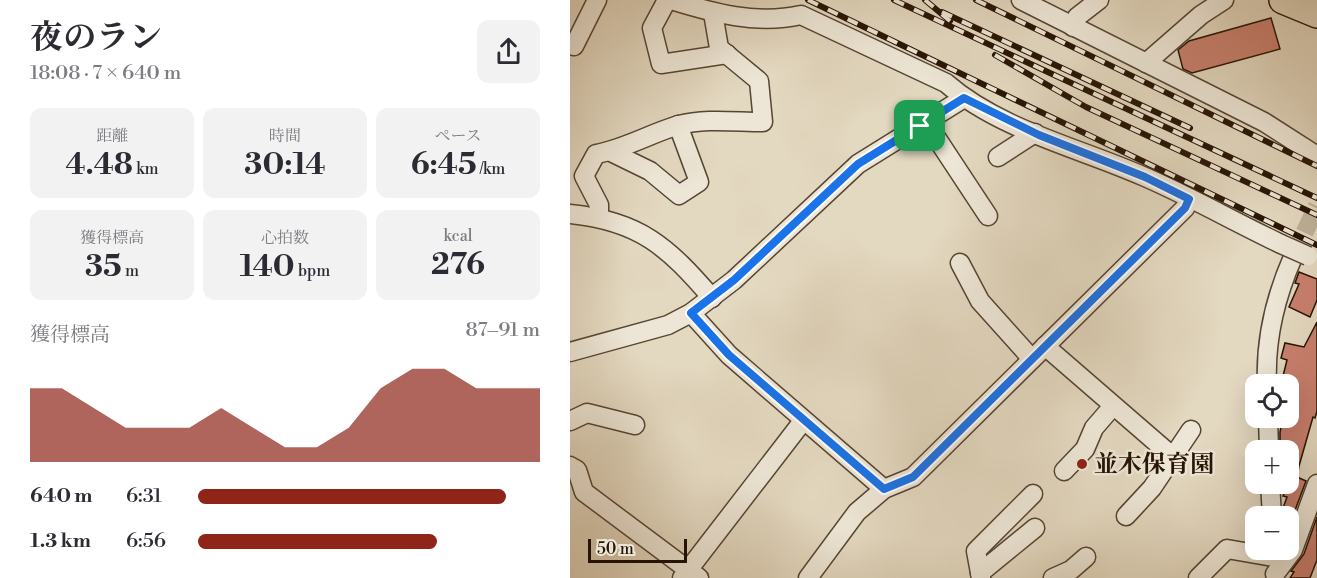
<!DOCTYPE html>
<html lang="ja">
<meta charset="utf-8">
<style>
body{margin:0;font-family:"Libre Bodoni","Noto Serif JP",serif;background:#f2f2f3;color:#2b2b33;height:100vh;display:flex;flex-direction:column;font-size:22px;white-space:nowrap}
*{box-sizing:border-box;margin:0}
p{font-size:20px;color:#7c7c81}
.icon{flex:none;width:33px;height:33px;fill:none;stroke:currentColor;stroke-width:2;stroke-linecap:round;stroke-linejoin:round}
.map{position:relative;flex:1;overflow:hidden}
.details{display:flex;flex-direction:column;background:#fff;width:570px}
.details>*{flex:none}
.buttons{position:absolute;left:675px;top:374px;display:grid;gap:12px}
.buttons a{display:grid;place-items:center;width:54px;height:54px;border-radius:12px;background:#fff;box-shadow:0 6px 24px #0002;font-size:30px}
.scale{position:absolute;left:18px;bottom:15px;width:99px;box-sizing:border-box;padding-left:6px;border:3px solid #271404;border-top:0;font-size:16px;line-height:21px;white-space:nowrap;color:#271404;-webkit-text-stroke:4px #ede6d6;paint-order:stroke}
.pin{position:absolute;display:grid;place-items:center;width:51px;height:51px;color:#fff;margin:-26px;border-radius:12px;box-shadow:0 3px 9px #0006}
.round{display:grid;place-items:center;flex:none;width:63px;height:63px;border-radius:12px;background:#f2f2f3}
.head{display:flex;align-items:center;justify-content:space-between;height:102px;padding:0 30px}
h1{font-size:33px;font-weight:700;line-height:45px}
.figures{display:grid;grid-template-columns:repeat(3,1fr);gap:9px;height:102px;padding:6px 30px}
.figures div{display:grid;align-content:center;border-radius:12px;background:#f2f2f3;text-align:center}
.figures b{font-size:30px;font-weight:700}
.figures small{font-size:16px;font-weight:400}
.figures p{font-size:16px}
.chart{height:168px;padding:12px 30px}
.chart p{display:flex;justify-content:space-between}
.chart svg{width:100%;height:108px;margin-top:6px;fill:#8f2418;opacity:.7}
ul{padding:0 30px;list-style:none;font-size:20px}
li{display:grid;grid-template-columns:96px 72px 1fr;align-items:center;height:45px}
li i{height:15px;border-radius:8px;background:#8f2418}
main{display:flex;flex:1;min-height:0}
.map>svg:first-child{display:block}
.building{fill:#c9806f;stroke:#271404;stroke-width:1.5}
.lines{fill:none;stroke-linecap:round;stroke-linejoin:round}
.minor-tunnel{stroke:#bdb19a;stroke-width:18;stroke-dasharray:18 9;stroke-linecap:butt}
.minor-casing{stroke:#564533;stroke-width:21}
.highway-casing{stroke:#271404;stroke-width:30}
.minor{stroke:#ede6d6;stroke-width:18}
.highway{stroke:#e3d8c0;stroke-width:27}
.rail-casing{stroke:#271404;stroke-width:6}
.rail{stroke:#ede6d6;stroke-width:4;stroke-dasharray:11;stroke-linecap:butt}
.minor-bridge-casing{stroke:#564533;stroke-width:21;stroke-linecap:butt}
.minor-bridge{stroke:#ede6d6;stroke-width:18}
.route-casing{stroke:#fff;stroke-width:12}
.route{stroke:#1a73e8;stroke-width:8}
.poi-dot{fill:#8f2418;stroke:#ede6d6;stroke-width:2}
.labels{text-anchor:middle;stroke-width:5;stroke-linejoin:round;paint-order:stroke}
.poi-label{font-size:24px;font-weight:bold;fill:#271404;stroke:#ede6d6;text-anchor:start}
</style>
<main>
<section class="details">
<div class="head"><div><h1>夜のラン</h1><p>18:08 · 7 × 640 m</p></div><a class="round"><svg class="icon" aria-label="share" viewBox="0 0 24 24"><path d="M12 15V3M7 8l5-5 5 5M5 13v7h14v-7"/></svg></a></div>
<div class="figures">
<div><p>距離</p><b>4.48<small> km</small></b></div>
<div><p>時間</p><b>30:14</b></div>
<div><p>ペース</p><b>6:45<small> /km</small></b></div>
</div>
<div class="figures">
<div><p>獲得標高</p><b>35<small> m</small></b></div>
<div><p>心拍数</p><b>140<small> bpm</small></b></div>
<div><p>kcal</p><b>276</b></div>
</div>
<div class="chart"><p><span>獲得標高</span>87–91 m</p>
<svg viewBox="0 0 160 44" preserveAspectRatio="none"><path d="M0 44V14L10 14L20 22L30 30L40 30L50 30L60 22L70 30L80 38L90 38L100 30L110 14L120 6L130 6L140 14L150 14L160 14V44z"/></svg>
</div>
<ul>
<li><b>640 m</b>6:31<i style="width:90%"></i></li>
<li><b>1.3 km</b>6:56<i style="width:70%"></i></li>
</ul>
</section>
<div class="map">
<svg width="747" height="578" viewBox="0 0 747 578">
<rect width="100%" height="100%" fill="#e3d8c0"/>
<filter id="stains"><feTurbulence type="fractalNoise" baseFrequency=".00333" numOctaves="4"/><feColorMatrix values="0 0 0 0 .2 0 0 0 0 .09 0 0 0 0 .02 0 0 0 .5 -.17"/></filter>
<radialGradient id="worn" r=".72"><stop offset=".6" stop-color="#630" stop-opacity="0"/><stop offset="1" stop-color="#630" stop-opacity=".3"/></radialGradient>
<g class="building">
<path d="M701 18 710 49 622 73 613 69 608 50 619 41Z"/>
<path d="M729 272 747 279V300L740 317 719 307 729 284 725 283Z"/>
<path d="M747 322V411L745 418 743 417 729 466 727 477 736 481 724 513 713 508 717 497 713 496 718 483V450H711L713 442 710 441V432L713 417H718V384H711L717 360 711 358 715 343 734 347Z"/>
<path d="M747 517V560L740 578H720L724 572 721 571 734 554Z"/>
</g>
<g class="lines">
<path class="minor-tunnel" d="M723 257 747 206"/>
<g class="minor-casing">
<g id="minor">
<path d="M97 0 82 28 91 64 157 54"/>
<path d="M101 0C143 13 186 25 231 15L376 83C430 130 510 148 575 177 621 197 665 222 711 244"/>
<path d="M451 0 694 122 747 156"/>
<path d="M503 27 507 17 529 0"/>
<path d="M0 45 4 46 27 0"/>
<path d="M576 63 631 15 654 0"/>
<path d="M356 122 418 216"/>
<path d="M41 152 80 171 109 195 129 182 108 125"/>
<path d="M428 157 465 133"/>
<path d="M0 214C70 221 98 247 142 298"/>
<path d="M29 217V205L14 176 26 154C55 149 81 133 109 125 135 118 166 122 193 122L189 81 149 48 143 13"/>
<path d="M390 263 410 301 462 359"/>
<path d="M121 313 159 355 314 489"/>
<path d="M475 346 602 456"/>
<path d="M0 352 98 325 121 313 164 280 288 164 394 98"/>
<path d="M697 384C695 339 705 298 723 257"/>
<path d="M698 417 699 450"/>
<path d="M0 421 17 413 65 425"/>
<path d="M0 466 7 470 14 492 129 578"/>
<path d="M494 471 515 449 524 428 543 406"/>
<path d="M700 483 702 516"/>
<path d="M556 516 582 488 621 430"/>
<path d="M410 573 465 528"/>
<path d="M705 574 723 550 747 484"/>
<path d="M112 578 233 421"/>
<path d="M238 578 287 512 314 489 343 477 615 208 619 199"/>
<path d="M411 578 406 551 463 494"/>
<path d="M483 578 501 570 516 557"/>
<path d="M628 578 657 549 703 557"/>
</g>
</g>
<g class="highway-casing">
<path id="highway" d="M713 0 747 14"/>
</g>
<use href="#minor" class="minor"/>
<use href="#highway" class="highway"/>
<g class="rail-casing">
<g id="rail">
<path d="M238 0 747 245"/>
<path d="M324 0 747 198"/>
<path d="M355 0 380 21"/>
<path d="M406 0 747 166"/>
<path d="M372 12 620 128"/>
<path d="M425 55 516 107 747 215"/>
</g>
</g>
<use href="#rail" class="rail"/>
<g class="minor-bridge-casing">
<path id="minor-bridge" d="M711 244 738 256"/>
</g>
<use href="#minor-bridge" class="minor-bridge"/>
</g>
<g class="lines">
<g class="route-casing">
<path id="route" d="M394 98 469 135 575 177 619 199 615 208 343 477 314 489 159 355 121 313 164 280 288 164Z"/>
</g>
<use href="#route" class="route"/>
</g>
<circle class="poi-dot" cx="512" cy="464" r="6"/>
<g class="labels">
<g class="poi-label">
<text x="524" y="472">並木保育園</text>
</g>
</g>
<rect width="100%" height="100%" filter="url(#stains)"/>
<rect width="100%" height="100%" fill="url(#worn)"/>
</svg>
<div class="buttons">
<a><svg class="icon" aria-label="locate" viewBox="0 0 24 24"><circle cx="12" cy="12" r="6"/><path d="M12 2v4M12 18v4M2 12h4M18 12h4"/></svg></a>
<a>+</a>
<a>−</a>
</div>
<div class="scale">50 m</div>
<div class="pin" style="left:350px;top:126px;background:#1e9e55"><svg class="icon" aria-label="arrive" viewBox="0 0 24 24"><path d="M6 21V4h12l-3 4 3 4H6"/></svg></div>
</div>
</main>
